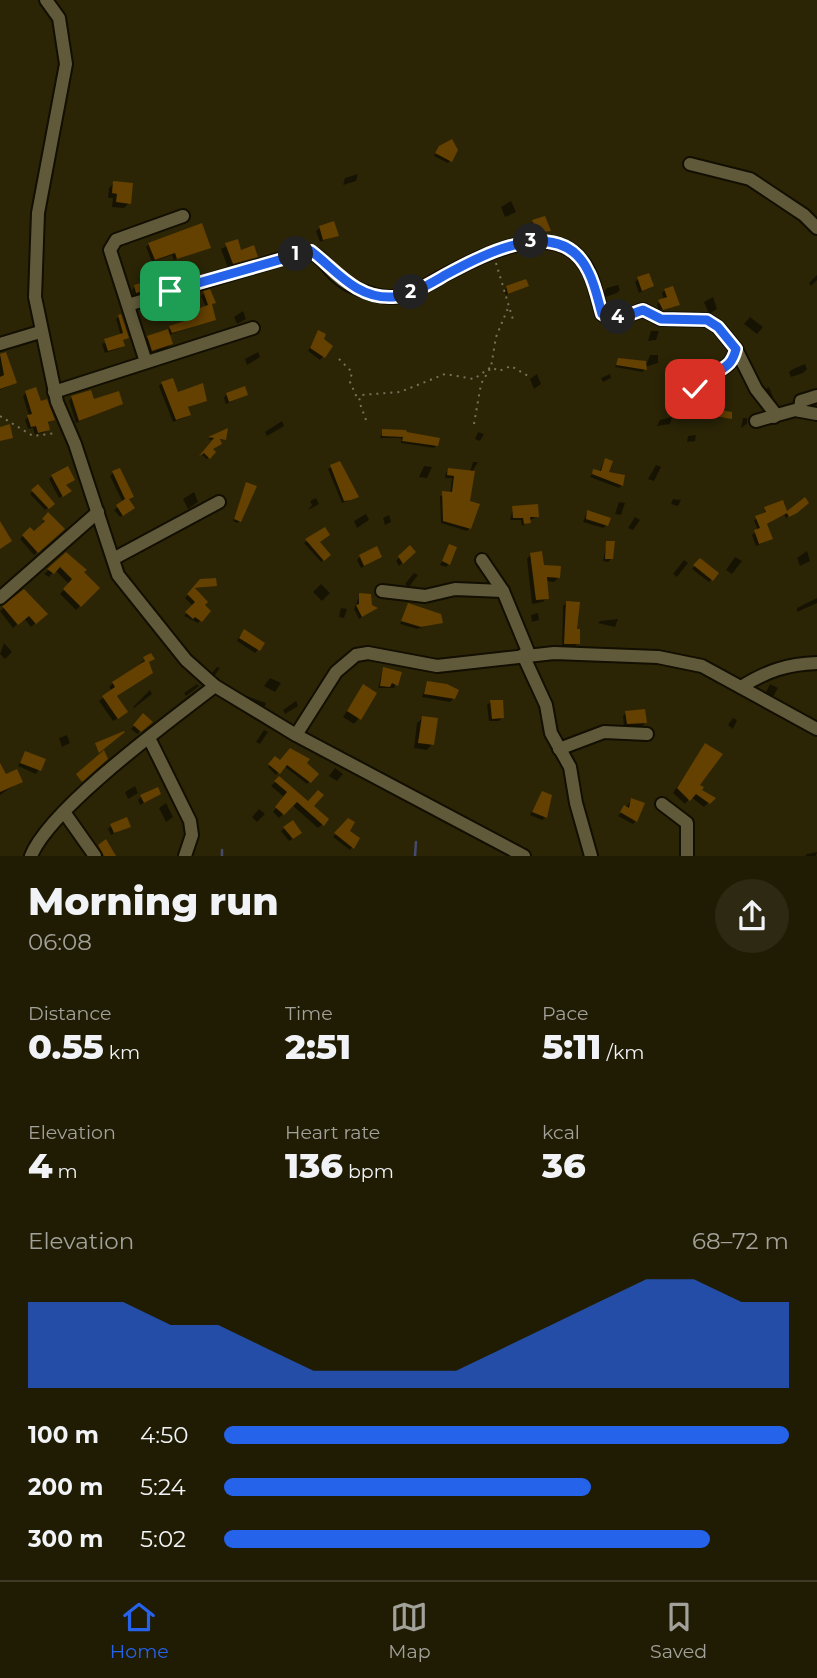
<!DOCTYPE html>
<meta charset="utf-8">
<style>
body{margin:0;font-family:Montserrat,sans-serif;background:#2d2913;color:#f1f3f6;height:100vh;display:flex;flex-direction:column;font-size:26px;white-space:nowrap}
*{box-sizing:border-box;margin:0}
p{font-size:23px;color:#a2a19a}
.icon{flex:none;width:38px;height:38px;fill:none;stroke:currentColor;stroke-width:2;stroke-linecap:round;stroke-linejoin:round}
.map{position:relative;height:856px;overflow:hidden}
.side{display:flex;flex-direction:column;background:#201c04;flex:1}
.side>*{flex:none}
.pin{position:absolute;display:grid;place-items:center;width:60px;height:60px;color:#fff;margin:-30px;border-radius:14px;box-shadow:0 4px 10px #0006}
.km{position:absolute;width:35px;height:35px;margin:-18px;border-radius:50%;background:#222;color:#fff;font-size:19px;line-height:35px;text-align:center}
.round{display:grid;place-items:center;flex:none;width:74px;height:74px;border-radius:37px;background:#2d2913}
.headline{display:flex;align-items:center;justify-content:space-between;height:119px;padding:0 28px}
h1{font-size:38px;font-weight:800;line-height:52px}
.stats{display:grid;grid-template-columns:repeat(3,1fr);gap:10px;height:119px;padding:7px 28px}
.stats div{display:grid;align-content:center}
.stats b{font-size:35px;font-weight:800}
.stats small{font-size:19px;font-weight:400}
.stats p{font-size:19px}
.chart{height:196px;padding:14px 28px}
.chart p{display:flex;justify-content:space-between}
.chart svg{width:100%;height:126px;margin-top:7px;fill:#2563eb;opacity:.7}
ul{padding:0 28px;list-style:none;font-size:23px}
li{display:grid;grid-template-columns:112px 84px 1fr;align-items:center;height:52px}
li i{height:18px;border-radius:9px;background:#2563eb}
.menu{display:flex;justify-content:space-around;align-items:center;height:98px;border-top:2px solid #3d3a26;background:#201c04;font-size:19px;color:#a2a19a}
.menu a{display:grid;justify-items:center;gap:4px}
.menu .selected{color:#2563eb}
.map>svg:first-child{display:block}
.shadow{fill:#0007}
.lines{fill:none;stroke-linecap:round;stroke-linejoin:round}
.stream{stroke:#464a6d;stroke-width:2.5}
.building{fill:#644001}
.minor-casing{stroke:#120e00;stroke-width:16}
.path{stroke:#777359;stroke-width:2;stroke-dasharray:2 5;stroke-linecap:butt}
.minor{stroke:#605a3b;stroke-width:12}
.route-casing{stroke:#fff;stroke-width:14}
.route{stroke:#2563eb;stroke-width:9}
</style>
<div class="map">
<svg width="817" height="856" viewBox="0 0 817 856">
<rect width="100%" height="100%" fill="#2b2506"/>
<g class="shadow">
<path d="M437 150 450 161 448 163 434 156Z"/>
<path d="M358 174 356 181 343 185 345 178Z"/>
<path d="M114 183 129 203 124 208 112 207 113 198H108L109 188Z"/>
<path d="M511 201 516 212 505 217 501 207Z"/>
<path d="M533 222 549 230 534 235 530 224Z"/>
<path d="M320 228 337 235 320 242 316 231Z"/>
<path d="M237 241 240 252 256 256 228 268 221 249Z"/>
<path d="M149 244 209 247 174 260 172 255 152 262 146 247Z"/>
<path d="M817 275V280L811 286 809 283Z"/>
<path d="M638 279 652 286 639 293 635 282Z"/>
<path d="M618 285 620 290 617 293 606 297 604 292 607 288Z"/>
<path d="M527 286 506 295 504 290 506 288Z"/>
<path d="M135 287H155L133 295 132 290Z"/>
<path d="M665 290 678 304 659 311 657 304 664 300 662 293Z"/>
<path d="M204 293 214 302 211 306 214 319 169 335 171 344 166 349 147 355 143 342 148 337 191 321 189 315 192 312 206 307 201 296Z"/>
<path d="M713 297 717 309 709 314 704 302Z"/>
<path d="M243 311 246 319 237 324 234 317Z"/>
<path d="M119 317 127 338 122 341 120 348 105 353 102 344 121 336 116 319Z"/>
<path d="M750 317 763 327 757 334 744 324Z"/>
<path d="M651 331H659L656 340 648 341Z"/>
<path d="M316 336 323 356 320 360 308 351Z"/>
<path d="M258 352 260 357 247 365 245 359Z"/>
<path d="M5 355 15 383 0 390V356Z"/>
<path d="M650 355H658V363L645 367 643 372 615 367 618 360 647 363Z"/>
<path d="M805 364 807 369 803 373 791 377 789 372 793 369Z"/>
<path d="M537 374 541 384 534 389 530 379Z"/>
<path d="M610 374 611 378 603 382 601 378Z"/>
<path d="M162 383 177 394 205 400 187 408 189 414 186 417 173 422 159 386Z"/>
<path d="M769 387 773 397 770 400 763 391Z"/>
<path d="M683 388 689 396 679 399V391Z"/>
<path d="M26 393 40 403 53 420 47 424 45 432 35 435 33 428 28 429 25 420 29 416 23 396Z"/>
<path d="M227 394 246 395 226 404 224 398Z"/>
<path d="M72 397 93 401 121 403 76 423 69 401Z"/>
<path d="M676 402V408L670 410V404Z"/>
<path d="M705 409 730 418 701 416Z"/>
<path d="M672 417 670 424 657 426 660 420Z"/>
<path d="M743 418H747V424L741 428Z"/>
<path d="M282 421 284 426 267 436 265 432Z"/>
<path d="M226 431 225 439 219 440 220 444 211 450 214 452 207 459 202 455 214 440 208 439Z"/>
<path d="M383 431 436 446 434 448 401 443V438H380Z"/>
<path d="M478 432 484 434 480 441 475 439Z"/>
<path d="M696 435 695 441 687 442 688 436Z"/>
<path d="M605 460 607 473 622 485 619 488 590 477 594 471 599 472Z"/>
<path d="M473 462H478L473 470 468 503 470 528 467 531 441 523 440 496 450 494 452 478H445L446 473 449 470 470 472Z"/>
<path d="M339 463 354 498 342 503 328 469Z"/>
<path d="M656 465 661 467 654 481 648 479Z"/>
<path d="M424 466 432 467 427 478 419 477Z"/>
<path d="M113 473 132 496 128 500 130 510 120 517 114 510 123 503 110 476Z"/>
<path d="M52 476 65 486 67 493 59 498 49 479Z"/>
<path d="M246 484 240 521 237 523 233 521Z"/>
<path d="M38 486 52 504 45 510 30 494Z"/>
<path d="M194 492 198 502 188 509 183 499Z"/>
<path d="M316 498 319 504 308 510 312 505 310 501Z"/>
<path d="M673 499 681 500 678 506 671 504Z"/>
<path d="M805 500 804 505 786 518 784 514 766 525 771 539 756 546 752 535 758 531 754 520 764 515 765 508 781 502 786 514Z"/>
<path d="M619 502 625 503 621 515 615 514Z"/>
<path d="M513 508 537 516 522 526 521 520H510Z"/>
<path d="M587 512 607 525 603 528 583 522Z"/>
<path d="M366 514 369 520 357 528 354 521Z"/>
<path d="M48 515 62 529 34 555 20 539 30 529 34 534Z"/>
<path d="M389 515 391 522 385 525 383 518Z"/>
<path d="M635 517 640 520 633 530 628 528Z"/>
<path d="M324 529 318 542 329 555 321 562 304 543Z"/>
<path d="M607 542 612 558 608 562 603 561Z"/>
<path d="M450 546 449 564 446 567 440 565Z"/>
<path d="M410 547 414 552 399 566 396 561Z"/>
<path d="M807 551 810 561 800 566 797 558Z"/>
<path d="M66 554 98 588 76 610 60 594 69 584 55 570 49 577 44 574Z"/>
<path d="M531 554 542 567 559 577 554 582 546 581 547 598 543 602 532 604 527 559Z"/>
<path d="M360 557H380L361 568 357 560Z"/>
<path d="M735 557 742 561 732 574 726 570Z"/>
<path d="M684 560 688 563 677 577 673 574Z"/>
<path d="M700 560 717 573 709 582 692 569Z"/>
<path d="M414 573 418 575 409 587 405 584Z"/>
<path d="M201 581 215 585 194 589 209 611 198 623 184 616 193 606 185 598Z"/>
<path d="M321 584 330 593 322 601 313 592Z"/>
<path d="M24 591 45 614 31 627 24 618 13 628 0 611Z"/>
<path d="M360 595 375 609 359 619 354 609Z"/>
<path d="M817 598V603L797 612V608Z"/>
<path d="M566 603 578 643 575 646H562L563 606Z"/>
<path d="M408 605 441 622 417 629 400 624Z"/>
<path d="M341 608 347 609 344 618 339 617Z"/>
<path d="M538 613 539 620 532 622 531 615Z"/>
<path d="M618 619 615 627 598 623 600 621Z"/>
<path d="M241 634 263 643 255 653 237 641Z"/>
<path d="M4 643 12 652 5 659 0 654Z"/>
<path d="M151 655 152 659 148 663 151 673 116 697 122 716 113 721 99 701 112 691 109 687 113 683 142 665 140 663Z"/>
<path d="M217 667 220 668 215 675 212 673Z"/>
<path d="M383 669 400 674 394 688H378Z"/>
<path d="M270 678 281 683 275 692 264 686Z"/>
<path d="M427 683 454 698 450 702 422 697Z"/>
<path d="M197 684 199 686 186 696 184 693Z"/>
<path d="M770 684 778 688 773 697 765 694Z"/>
<path d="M363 687 359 718 354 724 343 717Z"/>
<path d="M150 690 152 694 134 708 133 707Z"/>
<path d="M244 695 266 703 265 706 264 707Z"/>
<path d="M296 701 298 706 285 714 283 710Z"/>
<path d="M490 702 502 718 499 721H489L487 705Z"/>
<path d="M626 713 645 723 642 726 624 727 623 716Z"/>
<path d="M143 716 148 725 137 734 131 729Z"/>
<path d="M423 718 432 744 427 750 414 748 417 723Z"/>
<path d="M733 718 737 720 733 729 728 725Z"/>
<path d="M264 730 268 732 260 744 256 742Z"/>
<path d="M67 735 70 743 62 747 59 738Z"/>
<path d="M705 745 698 786 699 791 713 798 704 807 691 797 685 804 673 793Z"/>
<path d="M25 753 44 760 36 774 18 766Z"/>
<path d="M275 759 280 762 305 764 316 774 307 784 284 766 276 775 268 767Z"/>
<path d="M335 768 343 774 337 781 329 776Z"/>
<path d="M0 773 5 777 21 781 0 795Z"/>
<path d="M279 778 327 820 318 828 292 805 279 818 273 812 284 797 271 786Z"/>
<path d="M135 786 138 793 128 799 125 792Z"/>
<path d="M542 793 546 817 542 820 530 815Z"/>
<path d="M159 794 140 805 138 800 141 797Z"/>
<path d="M632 800 636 821 633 824 618 816Z"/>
<path d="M166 803 173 817 166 822 159 808Z"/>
<path d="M259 809 265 814 257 822 252 817Z"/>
<path d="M348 820 347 832 358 839 350 850 333 837Z"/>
<path d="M111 826H129L111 835 108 829Z"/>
<path d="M285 828 297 836 289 841 281 831Z"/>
<path d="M817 852 816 856H805L807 854Z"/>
</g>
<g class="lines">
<g class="stream">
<path d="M222 850V856"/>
<path d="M415 856 416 842"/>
</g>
</g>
<g class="building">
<path d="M452 139 458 150 452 162 435 153 439 146Z"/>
<path d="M113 181 133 183 131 204 116 202 117 194 112 193Z"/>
<path d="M545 216 551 231 537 233 532 220Z"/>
<path d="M334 221 339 236 323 240 319 226Z"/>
<path d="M202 223 211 248 177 259 175 253 155 260 148 243Z"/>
<path d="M238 239 241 250 254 245 258 257 233 264 225 243Z"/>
<path d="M649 273 654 286 642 291 637 277Z"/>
<path d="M154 279 157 287 136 293 134 285Z"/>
<path d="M526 279 529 286 508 294 506 286Z"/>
<path d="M673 286 680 305 663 310 658 300 667 297 664 289Z"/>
<path d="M210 289 216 303 212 304 216 320 172 333 169 326 194 318 191 311 208 305 203 291Z"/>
<path d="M121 314 129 338 123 340 125 346 108 351 104 339 123 333 118 315Z"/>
<path d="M168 329 173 344 152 351 147 336Z"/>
<path d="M318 330 326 334 324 339 333 346 325 358 310 348Z"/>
<path d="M6 352 17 383 0 389V377L4 375 0 354Z"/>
<path d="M618 358 646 361 647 370 616 365Z"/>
<path d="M173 378 178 392 203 383 207 401 188 407 191 415 176 420 161 382Z"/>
<path d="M245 386 248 395 229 402 226 393Z"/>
<path d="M36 387 41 401 47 399 55 420 48 422 50 430 38 433 36 426 31 427 27 415 32 414 25 391Z"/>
<path d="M91 390 94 399 119 391 123 404 79 421 71 396Z"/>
<path d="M704 407 732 412V419L702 414Z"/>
<path d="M10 424 13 438 0 441V427Z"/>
<path d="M228 428 226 440 220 439 222 444 213 449 216 452 210 459 204 453 199 456 214 438 208 437Z"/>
<path d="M382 429 406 430 407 432 440 438 438 446 402 441 403 437 382 436Z"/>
<path d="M605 458 613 461 609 472 625 475 623 486 592 474 593 469 601 471Z"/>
<path d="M340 461 359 497 351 500 344 501 330 465Z"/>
<path d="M68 466 75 480 66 485 72 491 63 497 51 475Z"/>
<path d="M120 468 134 497 129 499 135 508 123 516 116 505 125 499 112 471Z"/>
<path d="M448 468 475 471 470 501 480 504 471 529 443 521 442 491 452 492 454 476 447 475Z"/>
<path d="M246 482 257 486 241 522 234 519Z"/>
<path d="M38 484 55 504 49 509 31 490Z"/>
<path d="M805 497 809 503 797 513 789 517 787 513 767 524 773 539 759 544 754 530 760 528 755 516 766 512 764 507 783 500 787 511Z"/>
<path d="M538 504 539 517H530L531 523 524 524 523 518H513L512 506Z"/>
<path d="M587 510 611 518 608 526 586 519Z"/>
<path d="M48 512 65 529 38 553 22 535 30 527 34 531 45 521 42 519Z"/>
<path d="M0 521 12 541 0 549Z"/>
<path d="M325 527 330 535 320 542 331 555 324 561 305 539Z"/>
<path d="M606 541H615L613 559H605Z"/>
<path d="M449 544 457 547 450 565 442 561Z"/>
<path d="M410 545 416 552 403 564 398 556Z"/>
<path d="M377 546 382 557 364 566 359 555Z"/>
<path d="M542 551 544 565 561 566 560 578 547 577 549 599 536 600 530 553Z"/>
<path d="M66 552 87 570 84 572 100 588 81 607 63 589 72 579 60 567 54 574 47 569Z"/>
<path d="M700 558 719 573 713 581 693 565Z"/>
<path d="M216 578 217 586 195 588 208 602 205 605 211 611 202 622 195 617 193 619 185 612 195 602 187 594 200 579Z"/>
<path d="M24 589 48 614 36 624 29 616 18 625 2 606Z"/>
<path d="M359 593 371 594 372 605 378 608 362 617 356 605 359 604Z"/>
<path d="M566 601 580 602 577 629H580V644H564Z"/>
<path d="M408 603 441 614 443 623 421 627 401 621Z"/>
<path d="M244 629 265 643 260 651 239 638Z"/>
<path d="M151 653 155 659 149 662 153 673 117 696 128 712 118 719 102 696 115 687 112 682 145 661 143 657Z"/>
<path d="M383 667 402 672 398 686 392 683 390 687 380 686Z"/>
<path d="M427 681 447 684 459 690 455 699 424 694Z"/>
<path d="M363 684 377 693 361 720 347 711Z"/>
<path d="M490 700H503L504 718 492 719Z"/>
<path d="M645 709 647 723 627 724 625 711Z"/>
<path d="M143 713 153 722 141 732 133 725Z"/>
<path d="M422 716 438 718 434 745 418 743Z"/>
<path d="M124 731 125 732 99 753 95 743Z"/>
<path d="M705 743 723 754 700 785 704 787 702 790 716 798 710 804 696 794 690 801 677 788Z"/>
<path d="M290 748 310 759 307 763 319 774 311 783 287 765 280 774 268 764 275 756 280 760Z"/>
<path d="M104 750 108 759 82 782 76 774Z"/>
<path d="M25 751 46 759 41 771 20 763Z"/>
<path d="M0 763 6 774 17 769 23 782 0 792Z"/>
<path d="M279 776 308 801 318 790 324 795 314 806 329 819 324 826 297 802 284 815 275 807 287 792 274 781Z"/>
<path d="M158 787 161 794 144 803 140 795Z"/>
<path d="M542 791 552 795 547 818 532 812Z"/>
<path d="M631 798 645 803 637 822 620 812 624 805 629 808Z"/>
<path d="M127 817 131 827 114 833 110 824Z"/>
<path d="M348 818 355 822 350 831 360 838 354 849 334 833Z"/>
<path d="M293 820 302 833 293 839 283 827Z"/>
<path d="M106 839 116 856H104L98 845Z"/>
</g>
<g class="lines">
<g class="minor-casing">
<g id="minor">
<path d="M46 0 59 18 66 64 38 213 35 297 57 402 75 444 118 575 186 660 215 686 296 735 524 856"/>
<path d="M690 164 750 179 804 215 817 228"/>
<path d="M128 305 304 252C319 251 326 267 337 276 348 287 375 297 391 297 408 297 427 285 441 277 481 256 560 212 589 272 595 285 598 300 602 314 614 323 630 314 643 310L661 319 707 320 718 327 736 349C732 365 726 366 713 375L710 384 695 389"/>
<path d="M0 344 40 332"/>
<path d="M736 349 756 389 774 412V417"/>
<path d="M146 362 110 250 116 240 183 216"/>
<path d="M54 392 253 328"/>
<path d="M800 410 801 401 817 396"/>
<path d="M756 421 795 410 817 414"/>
<path d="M113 559 219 502"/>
<path d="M482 560 503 591 529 654"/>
<path d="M382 591 425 596 455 589 503 591"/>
<path d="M0 598 98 512"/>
<path d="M523 655 546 705 551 733 570 767 576 803 591 856"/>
<path d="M741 687C767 671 787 664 817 663"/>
<path d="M296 735 336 672 356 655 368 653 437 666 554 653 658 657 702 666 817 729"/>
<path d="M149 738 190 821 192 835 185 856"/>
<path d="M559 749 604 732 647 734"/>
<path d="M662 804 687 823V856"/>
<path d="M64 812 95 856"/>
<path d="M31 856C50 808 171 720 215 686"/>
</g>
</g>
<g class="path">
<path d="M496 263 514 323"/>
<path d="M339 359 352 372 350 382 358 400"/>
<path d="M0 416 33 436 57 433"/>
<path d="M366 420 359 401 361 395 400 392 445 374 474 379 491 367 499 371 511 366 528 376"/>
<path d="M474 424 481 384 491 367 496 337 508 308"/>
</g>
<use href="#minor" class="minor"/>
</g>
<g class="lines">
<g class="route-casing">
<path id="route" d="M170 291 311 251C336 270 356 299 393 297 411 296 431 283 447 274 486 253 562 213 589 273 595 285 598 300 602 314 614 323 630 314 643 310L661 319 707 320 718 327 736 349C732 365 726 366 713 375L710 384 695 389"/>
</g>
<use href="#route" class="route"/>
</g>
</svg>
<div class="pin" style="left:170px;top:291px;background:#1e9e55"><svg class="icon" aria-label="arrive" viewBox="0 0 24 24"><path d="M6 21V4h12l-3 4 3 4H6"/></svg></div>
<div class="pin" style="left:695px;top:389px;background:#d93025"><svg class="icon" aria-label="check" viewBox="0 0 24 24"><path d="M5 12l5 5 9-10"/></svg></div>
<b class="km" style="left:296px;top:254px">1</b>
<b class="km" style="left:411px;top:292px">2</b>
<b class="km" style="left:531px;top:241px">3</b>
<b class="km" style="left:618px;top:317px">4</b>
</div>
<section class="side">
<div class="headline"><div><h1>Morning run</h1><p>06:08</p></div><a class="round"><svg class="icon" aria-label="share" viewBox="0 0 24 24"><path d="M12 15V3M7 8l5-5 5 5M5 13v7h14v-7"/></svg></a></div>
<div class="stats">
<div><p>Distance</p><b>0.55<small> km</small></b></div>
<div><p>Time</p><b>2:51</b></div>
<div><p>Pace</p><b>5:11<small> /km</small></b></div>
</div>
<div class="stats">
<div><p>Elevation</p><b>4<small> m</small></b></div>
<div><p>Heart rate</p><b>136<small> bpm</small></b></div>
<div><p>kcal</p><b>36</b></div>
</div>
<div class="chart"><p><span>Elevation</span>68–72 m</p>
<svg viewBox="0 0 160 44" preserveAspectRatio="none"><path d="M0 44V14L10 14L20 14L30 22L40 22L50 30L60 38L70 38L80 38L90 38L100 30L110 22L120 14L130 6L140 6L150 14L160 14V44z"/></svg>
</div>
<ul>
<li><b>100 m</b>4:50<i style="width:100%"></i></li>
<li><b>200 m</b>5:24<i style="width:65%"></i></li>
<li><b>300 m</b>5:02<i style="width:86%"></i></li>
</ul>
</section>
<nav class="menu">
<a class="selected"><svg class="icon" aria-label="home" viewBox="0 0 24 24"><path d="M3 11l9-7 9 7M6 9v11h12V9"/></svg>Home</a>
<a><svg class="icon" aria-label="map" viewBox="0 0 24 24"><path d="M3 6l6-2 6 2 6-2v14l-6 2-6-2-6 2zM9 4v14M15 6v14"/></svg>Map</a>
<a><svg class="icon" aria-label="saved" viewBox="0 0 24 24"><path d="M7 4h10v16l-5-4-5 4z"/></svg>Saved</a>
</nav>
